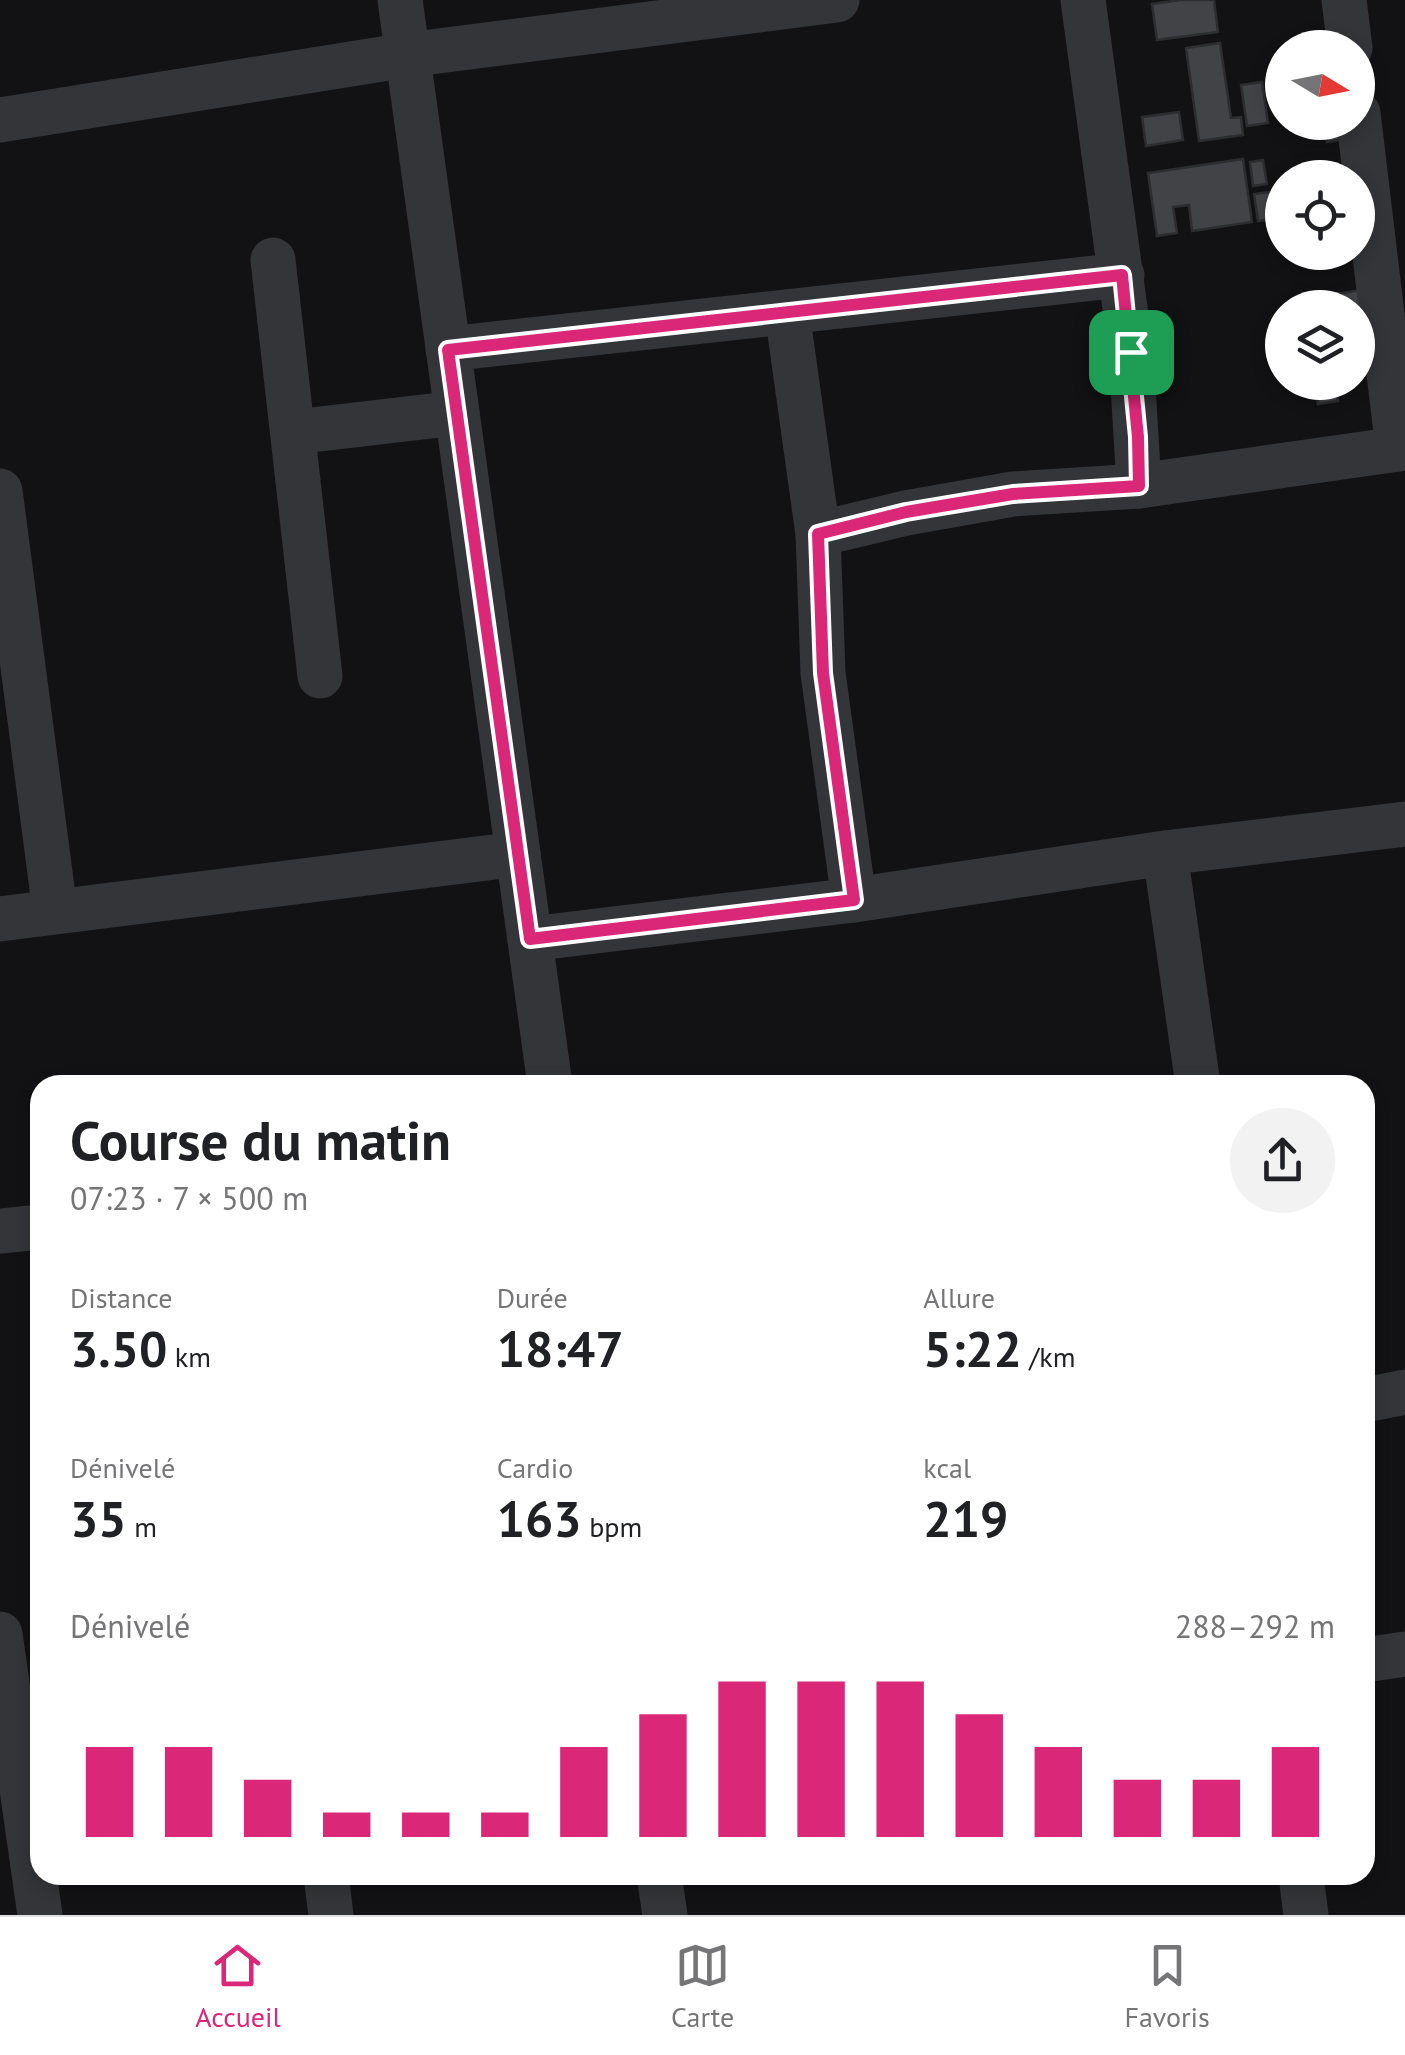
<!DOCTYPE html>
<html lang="fr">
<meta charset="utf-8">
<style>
body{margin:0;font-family:"PT Sans",sans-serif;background:#f2f2f2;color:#202124;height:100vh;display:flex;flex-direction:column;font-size:38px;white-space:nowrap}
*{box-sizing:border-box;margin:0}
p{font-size:32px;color:#757577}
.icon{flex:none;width:55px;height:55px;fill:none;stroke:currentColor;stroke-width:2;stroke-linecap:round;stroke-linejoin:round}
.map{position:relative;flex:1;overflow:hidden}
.panel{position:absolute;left:30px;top:1075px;width:1345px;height:810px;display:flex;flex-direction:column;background:#fff;border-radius:30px;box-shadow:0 5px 15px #0003}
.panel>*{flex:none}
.needle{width:65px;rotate:100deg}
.tools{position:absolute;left:1265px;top:30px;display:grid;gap:20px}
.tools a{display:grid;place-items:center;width:110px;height:110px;border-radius:50%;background:#fff;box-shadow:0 5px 15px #0003;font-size:50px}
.pin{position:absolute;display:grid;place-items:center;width:85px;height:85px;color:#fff;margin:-42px;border-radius:20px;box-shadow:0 5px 15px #0006}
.round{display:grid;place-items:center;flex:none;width:105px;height:105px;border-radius:52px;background:#f2f2f2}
.overview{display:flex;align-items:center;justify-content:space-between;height:170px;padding:0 40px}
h1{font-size:55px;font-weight:800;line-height:75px}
.metrics{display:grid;grid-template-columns:repeat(3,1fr);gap:15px;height:170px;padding:10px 40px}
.metrics div{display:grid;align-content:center}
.metrics b{font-size:50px;font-weight:800}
.metrics small{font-size:28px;font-weight:400}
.metrics p{font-size:28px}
.chart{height:280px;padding:20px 40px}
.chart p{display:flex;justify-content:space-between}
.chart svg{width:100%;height:180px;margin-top:10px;stroke:#db2777;stroke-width:6}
.dock{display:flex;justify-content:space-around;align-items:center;height:140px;border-top:2px solid #e0e0e0;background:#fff;font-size:28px;color:#757577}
.dock a{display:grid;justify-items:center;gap:5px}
.dock .current{color:#db2777}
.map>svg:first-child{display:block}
.building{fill:#414347;stroke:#2c2d2f;stroke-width:2.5}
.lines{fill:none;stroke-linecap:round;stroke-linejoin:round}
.minor{stroke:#333538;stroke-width:45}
.route-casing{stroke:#fff;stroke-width:20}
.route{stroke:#db2777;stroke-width:12}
</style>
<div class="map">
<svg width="1405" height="1915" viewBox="0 0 1405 1915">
<rect width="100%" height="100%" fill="#121214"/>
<g class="building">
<path d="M1180 0H1214L1218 32 1157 40 1152 4Z"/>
<path d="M1220 43 1231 118 1241 117 1243 135 1199 141 1186 48Z"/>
<path d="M1262 82 1268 123 1247 126 1241 85Z"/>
<path d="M1179 112 1183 140 1146 146 1142 117Z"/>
<path d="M1342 124 1345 139 1327 142 1325 126Z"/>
<path d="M1243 159 1252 222 1192 231 1189 205 1173 207 1177 233 1157 236 1148 173Z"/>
<path d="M1263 160 1267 184 1253 186 1250 162Z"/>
<path d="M1270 192 1273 219 1258 221 1254 194Z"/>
<path d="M1366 289 1370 320 1358 322V308H1340L1338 294Z"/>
<path d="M1335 382 1338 401 1318 404 1315 385Z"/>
</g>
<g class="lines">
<g class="minor">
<path d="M400 0 550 1085"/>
<path d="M1083 0 1131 352 1139 486"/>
<path d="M1344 0 1350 48"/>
<path d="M1358 113 1398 449"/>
<path d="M0 120 407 55 837 0"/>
<path d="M273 260 320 676"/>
<path d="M787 312 818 534 823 673 854 900"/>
<path d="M448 349 1122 275"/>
<path d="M294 432 457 413"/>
<path d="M0 491 55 911"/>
<path d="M818 534 906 513 1013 494 1139 486 1405 448"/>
<path d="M1165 853 1198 1085"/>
<path d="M0 919 518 854"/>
<path d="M530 939 854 900 1165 853 1405 824"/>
<path d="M0 1231 40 1227"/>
<path d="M1365 1400 1405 1392"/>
<path d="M0 1634 40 1915"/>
<path d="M1365 1660 1405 1654"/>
<path d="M326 1875 331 1915"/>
<path d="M659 1875 665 1915"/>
<path d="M1301 1875 1306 1915"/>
</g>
</g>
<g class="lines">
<g class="route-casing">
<path id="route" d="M1122 275 1138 437 1139 486 1013 494 906 512 818 534 823 673 854 900 530 939 448 350Z"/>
</g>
<use href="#route" class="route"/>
</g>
</svg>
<div class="tools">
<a><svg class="needle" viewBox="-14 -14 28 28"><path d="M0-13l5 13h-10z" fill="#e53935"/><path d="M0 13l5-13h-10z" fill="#757577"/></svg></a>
<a><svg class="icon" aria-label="locate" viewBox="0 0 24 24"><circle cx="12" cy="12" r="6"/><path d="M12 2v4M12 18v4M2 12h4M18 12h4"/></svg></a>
<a><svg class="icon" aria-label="layers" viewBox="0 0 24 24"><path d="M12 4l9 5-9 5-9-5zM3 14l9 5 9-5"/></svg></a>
</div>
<div class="pin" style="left:1131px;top:352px;background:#1e9e55"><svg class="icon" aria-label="arrive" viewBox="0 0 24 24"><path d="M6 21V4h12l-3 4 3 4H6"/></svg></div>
<section class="panel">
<div class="overview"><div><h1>Course du matin</h1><p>07:23 · 7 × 500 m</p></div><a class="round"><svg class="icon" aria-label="share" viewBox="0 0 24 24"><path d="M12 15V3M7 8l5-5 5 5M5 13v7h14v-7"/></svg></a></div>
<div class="metrics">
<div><p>Distance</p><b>3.50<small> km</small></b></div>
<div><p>Durée</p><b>18:47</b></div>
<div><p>Allure</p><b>5:22<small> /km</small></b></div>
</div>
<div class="metrics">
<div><p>Dénivelé</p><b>35<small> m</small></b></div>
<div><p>Cardio</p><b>163<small> bpm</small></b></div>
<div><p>kcal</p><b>219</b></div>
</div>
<div class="chart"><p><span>Dénivelé</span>288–292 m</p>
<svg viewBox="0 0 160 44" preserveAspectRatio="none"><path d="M5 44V22M15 44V22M25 44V30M35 44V38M45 44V38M55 44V38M65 44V22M75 44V14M85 44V6M95 44V6M105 44V6M115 44V14M125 44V22M135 44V30M145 44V30M155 44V22"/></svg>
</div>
</section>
</div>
<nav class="dock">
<a class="current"><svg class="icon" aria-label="home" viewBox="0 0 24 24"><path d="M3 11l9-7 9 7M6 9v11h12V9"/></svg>Accueil</a>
<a><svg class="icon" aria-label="map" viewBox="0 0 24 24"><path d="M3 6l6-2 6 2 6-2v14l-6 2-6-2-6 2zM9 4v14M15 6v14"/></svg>Carte</a>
<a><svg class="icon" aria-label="saved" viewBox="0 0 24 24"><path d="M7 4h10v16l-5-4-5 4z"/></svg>Favoris</a>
</nav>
